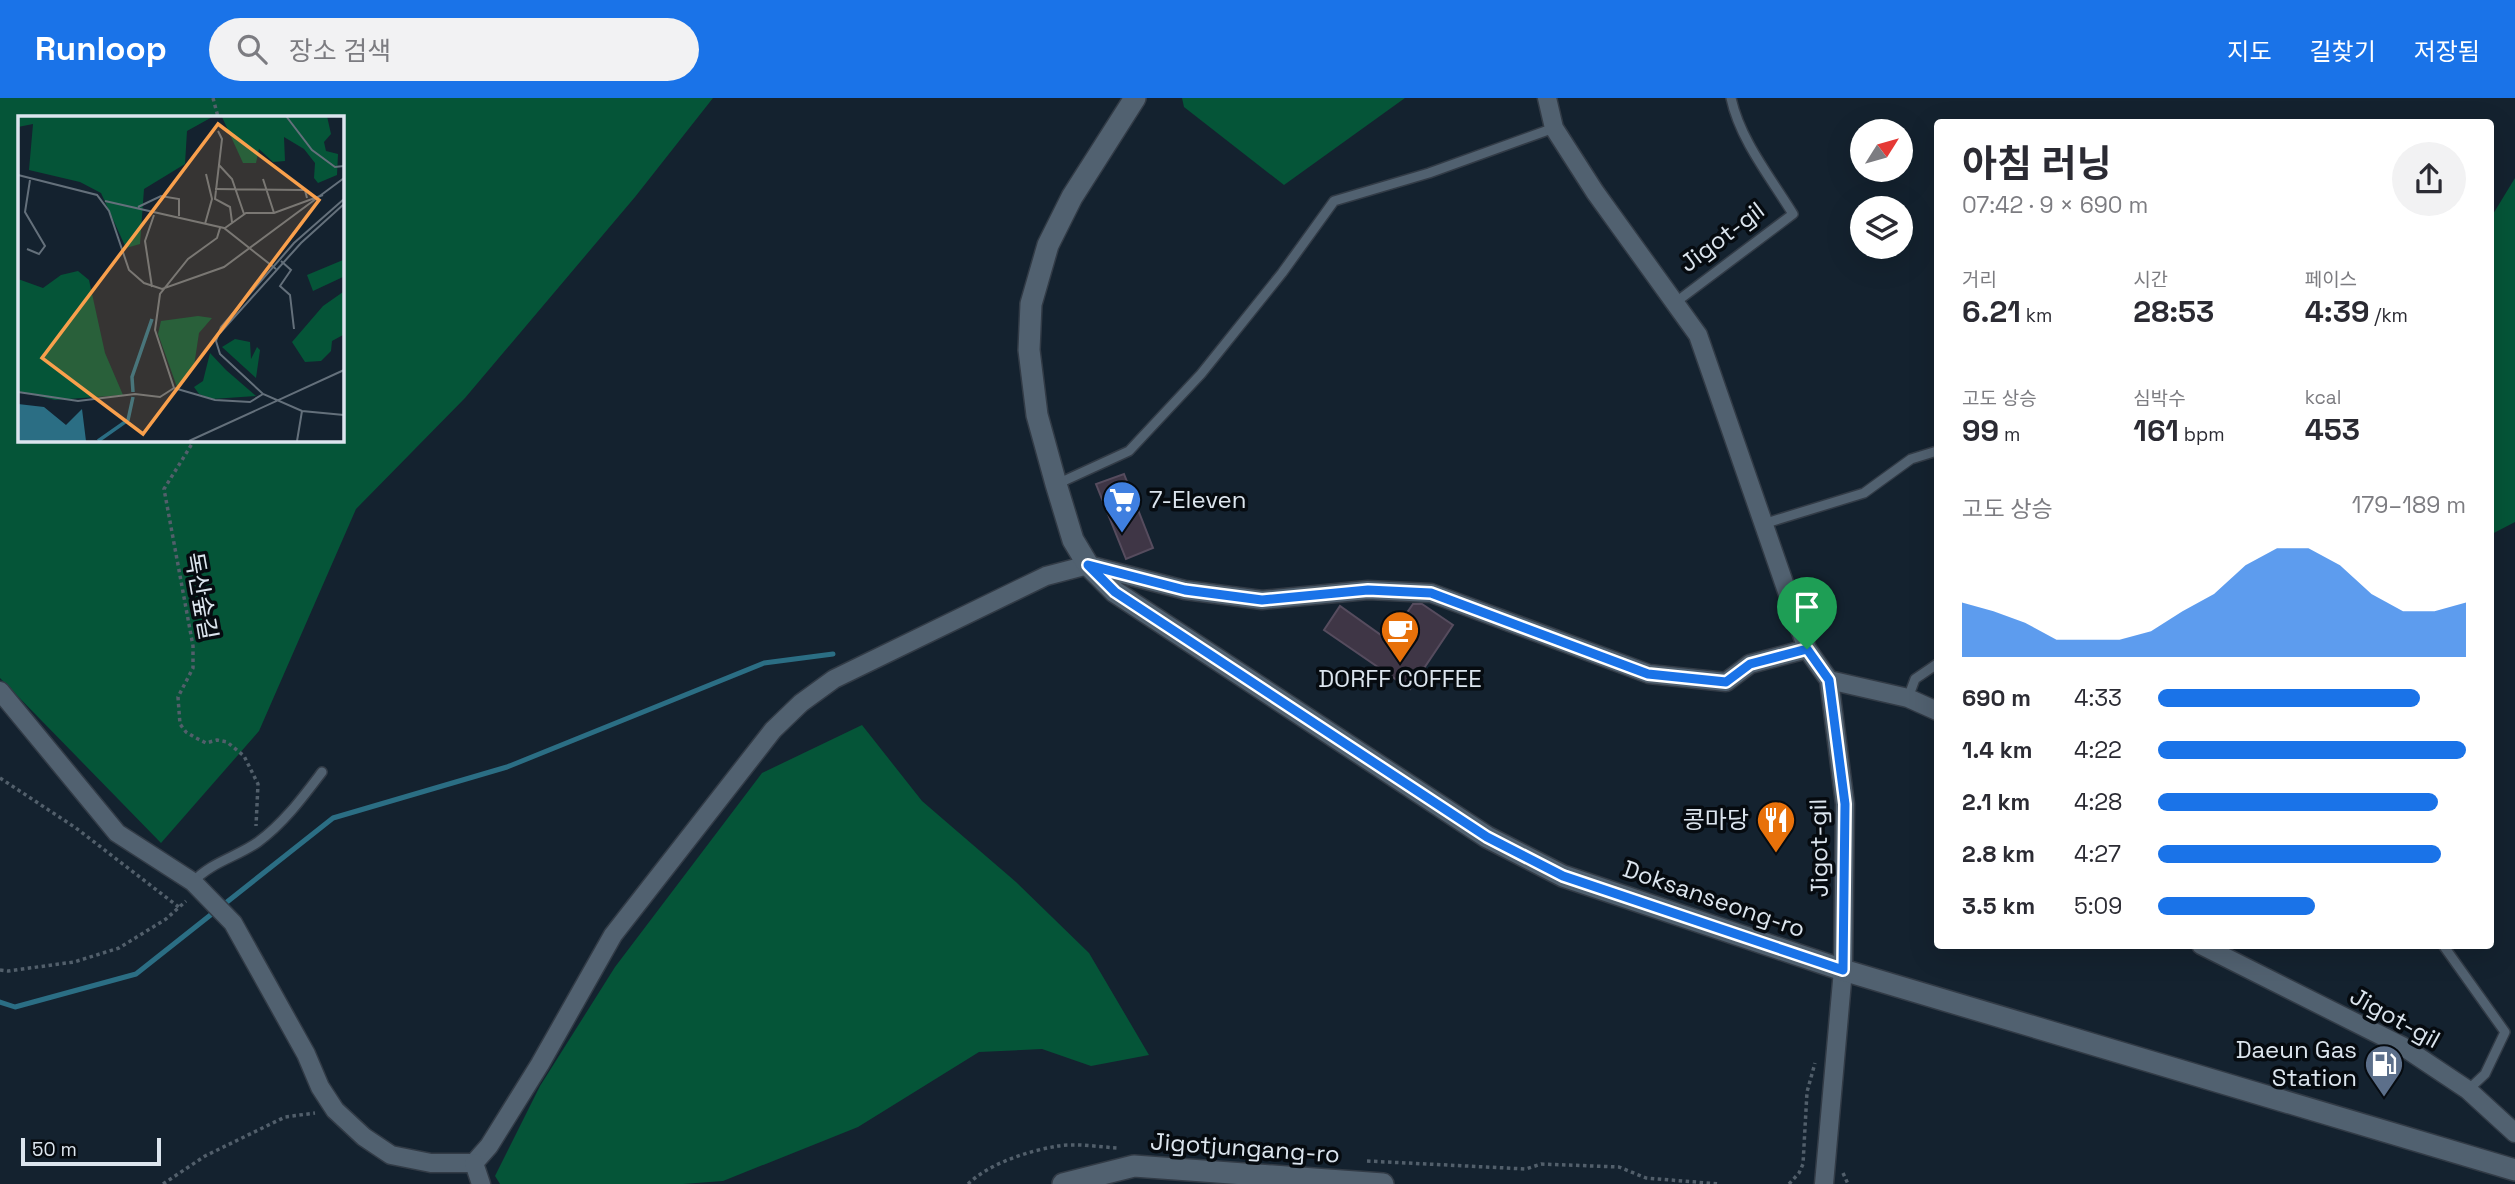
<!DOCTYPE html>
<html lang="ko">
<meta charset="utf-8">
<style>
body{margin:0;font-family:"Space Grotesk","Noto Sans KR",sans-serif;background:#f2f2f3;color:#2b2b33;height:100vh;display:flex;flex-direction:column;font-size:26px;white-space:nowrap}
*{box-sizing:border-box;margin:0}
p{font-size:23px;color:#7c7c81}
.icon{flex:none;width:38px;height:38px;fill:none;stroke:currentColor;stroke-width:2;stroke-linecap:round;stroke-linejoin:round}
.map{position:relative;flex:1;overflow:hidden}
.details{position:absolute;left:1934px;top:21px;width:560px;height:830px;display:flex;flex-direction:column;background:#fff;border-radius:7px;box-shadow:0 7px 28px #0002}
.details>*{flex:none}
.needle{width:46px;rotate:53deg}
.fabs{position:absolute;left:1850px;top:21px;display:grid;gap:14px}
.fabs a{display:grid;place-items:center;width:63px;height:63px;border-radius:50%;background:#fff;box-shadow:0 7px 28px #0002;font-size:35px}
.scale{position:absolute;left:21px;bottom:18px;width:140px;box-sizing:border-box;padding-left:7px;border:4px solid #dce5ee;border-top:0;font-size:19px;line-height:24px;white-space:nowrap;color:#dce5ee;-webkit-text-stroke:5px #060b10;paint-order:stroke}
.pin{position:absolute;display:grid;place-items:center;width:60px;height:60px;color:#fff;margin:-72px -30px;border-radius:50% 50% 50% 0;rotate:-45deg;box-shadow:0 0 7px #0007}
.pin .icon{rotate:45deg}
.round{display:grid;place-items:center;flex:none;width:74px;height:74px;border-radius:37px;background:#f2f2f3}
.overview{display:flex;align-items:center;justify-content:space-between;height:119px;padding:0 28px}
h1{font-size:38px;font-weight:700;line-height:52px}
.metrics{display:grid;grid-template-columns:repeat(3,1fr);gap:10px;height:119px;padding:7px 28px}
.metrics div{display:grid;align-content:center}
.metrics b{font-size:30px;font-weight:700}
.metrics small{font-size:19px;font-weight:400}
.metrics p{font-size:19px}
.chart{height:196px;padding:14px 28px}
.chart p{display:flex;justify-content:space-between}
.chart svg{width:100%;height:126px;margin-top:7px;fill:#1a73e8;opacity:.7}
ul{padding:0 28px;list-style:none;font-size:23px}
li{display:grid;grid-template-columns:112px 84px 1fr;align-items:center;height:52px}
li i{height:18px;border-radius:9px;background:#1a73e8}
header{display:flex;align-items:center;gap:42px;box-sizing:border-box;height:98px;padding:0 35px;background:#1a73e8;color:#fff}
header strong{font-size:33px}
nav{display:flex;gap:38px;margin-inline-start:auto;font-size:24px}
.search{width:490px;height:63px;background:#f2f2f3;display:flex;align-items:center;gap:18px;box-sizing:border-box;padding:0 24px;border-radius:38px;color:#7c7c81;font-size:26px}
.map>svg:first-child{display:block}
.green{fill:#055538;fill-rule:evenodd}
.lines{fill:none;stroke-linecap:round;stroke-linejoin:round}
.stream{stroke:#2b6e84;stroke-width:5}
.building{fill:#3f3646;stroke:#564c5e;stroke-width:2}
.service-casing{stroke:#323b46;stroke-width:12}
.minor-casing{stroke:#323b46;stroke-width:21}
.tertiary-casing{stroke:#323b46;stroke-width:24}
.path{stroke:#525f6b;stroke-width:3.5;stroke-dasharray:3.5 3.5;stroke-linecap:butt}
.service{stroke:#516170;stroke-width:9}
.minor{stroke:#516170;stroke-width:18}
.tertiary{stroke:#516170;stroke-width:21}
.route-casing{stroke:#fff;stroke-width:14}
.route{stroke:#1a73e8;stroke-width:9}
.labels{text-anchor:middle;stroke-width:7;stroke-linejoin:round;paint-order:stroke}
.street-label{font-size:24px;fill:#dce5ee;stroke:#060b10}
.poi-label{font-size:24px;fill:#dce5ee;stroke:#060b10;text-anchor:end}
.inset-river{fill:none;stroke:#2b6e84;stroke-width:3.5}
.inset-road{fill:none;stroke:#64707b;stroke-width:2}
.view{fill:#f9a04c;fill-opacity:0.15;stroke:#f9a04c;stroke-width:3.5}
.inset-edge{fill:none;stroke:#dce5ee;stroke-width:3.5}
</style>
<header>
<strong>Runloop</strong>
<div class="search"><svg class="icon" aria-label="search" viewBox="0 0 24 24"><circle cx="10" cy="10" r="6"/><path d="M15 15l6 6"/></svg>장소 검색</div>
<nav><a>지도</a><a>길찾기</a><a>저장됨</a></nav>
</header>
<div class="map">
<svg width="2515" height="1086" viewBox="0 0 2515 1086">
<rect width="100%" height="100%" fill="#14222f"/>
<g class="green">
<path d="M0 0H713L635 99 465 300 356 411 259 633 161 745 0 580ZM19 19H341V341H19Z"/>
<path d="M1182 0H1405L1284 87 1184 9Z"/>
<path d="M2515 80V424L2490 437V121Z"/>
<path d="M862 627 922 703 1016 784 1089 855 1149 957 1091 968 1042 951 979 954 858 1029 723 1083 683 1086H500L495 1078 540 988 615 869 762 675Z"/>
</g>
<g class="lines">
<path class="stream" d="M0 904 15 909 136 876 333 720 507 669 764 565 833 556"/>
</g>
<g class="building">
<path d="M1124 376 1153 450 1126 461 1096 386Z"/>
<path d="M1413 506H1422L1453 527 1410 591 1324 532 1340 508 1388 542Z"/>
</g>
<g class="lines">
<g class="service-casing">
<g id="service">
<path d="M1676 204 1793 116C1771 80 1740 42 1731 0"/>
<path d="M1057 386 1129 353 1201 276 1282 175 1334 103 1429 75 1554 30"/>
<path d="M1763 426 1864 395 1911 361 1937 353"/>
<path d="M1908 600 1915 581 1937 566"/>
<path d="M193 784C211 764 237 759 258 744 284 725 303 699 322 674"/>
<path d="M2443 847 2505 934 2485 976 2468 992"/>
</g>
</g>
<g class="minor-casing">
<g id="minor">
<path d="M1547 0 1554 30 1595 94 1698 237 1807 551 1829 582 1845 706 1843 872 1824 1086"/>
<path d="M1829 582 1908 600 1937 613"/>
<path d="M0 593 117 735 193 784 233 825 306 956 320 989 335 1012 364 1039 391 1057 431 1065H474L489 1048 540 966 613 837 773 632 801 605 834 581 1046 478 1088 467 1185 492 1262 502 1368 492 1431 495 1649 576 1726 584 1750 566 1807 551"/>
<path d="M2201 847 2402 948 2468 992 2515 1035"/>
<path d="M474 1065 481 1086"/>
</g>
</g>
<g class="tertiary-casing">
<g id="tertiary">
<path d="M1135 0 1072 99 1048 147 1031 206 1029 252 1037 317 1056 386 1073 442 1088 467 1115 494 1487 739 1563 778 1843 872 2515 1072"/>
<path d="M1063 1086 1134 1068 1383 1086"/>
</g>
</g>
<g class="path">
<path d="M213 0 218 19"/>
<path d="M195 341 164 391 193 548V570L178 599 180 626 186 634 196 640 206 645 217 642 227 644 244 658 258 686 256 728"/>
<path d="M0 680 76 730 180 810"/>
<path d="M0 872 8 873 74 864 119 850 166 821 186 803"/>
<path d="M1367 1063 1526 1071 1541 1066 1619 1069 1646 1080 1719 1086"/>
<path d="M1843 1075 1848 1086"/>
<path d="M163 1086 205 1058 285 1019 315 1015"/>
<path d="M968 1086C990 1065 1028 1053 1058 1048 1077 1045 1099 1049 1118 1050"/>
<path d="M1789 1086 1799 1075 1803 1066 1807 994 1815 965"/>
</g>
<use href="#service" class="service"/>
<use href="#minor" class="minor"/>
<use href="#tertiary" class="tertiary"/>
</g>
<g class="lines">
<g class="route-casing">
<path id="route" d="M1088 467 1185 492 1262 502 1368 492 1431 495 1648 576 1726 584 1750 566 1807 551 1829 582 1845 706 1843 872 1563 778 1487 739 1115 494Z"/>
</g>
<use href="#route" class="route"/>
</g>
<defs>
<g id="supermarket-pin" transform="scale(2.0125)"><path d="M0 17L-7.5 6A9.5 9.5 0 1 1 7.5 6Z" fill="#3f7fe0" stroke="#060b10"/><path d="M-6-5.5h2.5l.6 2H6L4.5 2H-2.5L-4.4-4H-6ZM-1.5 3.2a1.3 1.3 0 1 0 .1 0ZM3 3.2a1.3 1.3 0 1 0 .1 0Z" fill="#fff"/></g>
<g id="cafe-pin" transform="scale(2.0125)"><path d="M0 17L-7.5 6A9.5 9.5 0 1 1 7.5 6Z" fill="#e8710a" stroke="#060b10"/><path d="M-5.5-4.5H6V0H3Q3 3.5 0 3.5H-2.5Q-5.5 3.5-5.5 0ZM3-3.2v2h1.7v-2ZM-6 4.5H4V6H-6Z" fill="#fff"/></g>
<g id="restaurant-pin" transform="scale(2.0125)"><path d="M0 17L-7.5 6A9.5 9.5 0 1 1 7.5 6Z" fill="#e8710a" stroke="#060b10"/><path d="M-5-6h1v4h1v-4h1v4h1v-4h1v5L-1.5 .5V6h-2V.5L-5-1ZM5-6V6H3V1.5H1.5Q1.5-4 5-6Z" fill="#fff"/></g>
<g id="fuel-pin" transform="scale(2.0125)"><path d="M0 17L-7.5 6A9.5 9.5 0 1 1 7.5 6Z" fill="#5c6f8a" stroke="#060b10"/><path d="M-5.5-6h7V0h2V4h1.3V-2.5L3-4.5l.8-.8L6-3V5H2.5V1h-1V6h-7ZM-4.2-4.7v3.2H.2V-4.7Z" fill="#fff"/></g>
</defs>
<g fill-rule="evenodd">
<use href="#supermarket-pin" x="1122" y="402"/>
<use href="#cafe-pin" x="1400" y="532"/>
<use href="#restaurant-pin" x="1776" y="722"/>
<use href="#fuel-pin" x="2384" y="966"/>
</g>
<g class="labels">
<g class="street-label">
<text transform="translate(1722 139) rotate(-37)" y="8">Jigot-gil</text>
<text transform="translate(201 498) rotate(80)" y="8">독산숲길</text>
<text transform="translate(1819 750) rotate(-91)" y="8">Jigot-gil</text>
<text transform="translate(1714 801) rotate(19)" y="8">Doksanseong-ro</text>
<text transform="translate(2395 920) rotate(29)" y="8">Jigot-gil</text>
<text transform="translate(1245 1050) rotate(4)" y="8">Jigotjungang-ro</text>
</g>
<g class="poi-label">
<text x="1149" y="410" text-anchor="start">7-Eleven</text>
<text x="1400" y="589" text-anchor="middle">DORFF COFFEE</text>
<text x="1749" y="730">콩마당</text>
<text x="2357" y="960">Daeun Gas<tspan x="2357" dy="28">Station</tspan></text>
</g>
</g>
<g transform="translate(18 18)">
<rect width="326" height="326" fill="#14222f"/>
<path d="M0 0H196L169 15 167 48 126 73 122 128 108 132 83 77 62 66 11 54 15 8 0 11ZM309 0 313 18 306 26 308 35 320 38 319 59 300 67 296 62 297 47 286 33 266 21 267 45 255 46 241 33 238 47H225L204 1ZM325 144V161L295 175 289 159ZM60 155 71 164 87 237 105 279 37 284 0 275V163L25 172 43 159ZM325 176V219L314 225 313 235 303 245 287 246 274 226 305 190ZM180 200 194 202 181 217 176 250 159 271 140 218 143 205ZM217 223 232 226 233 243 239 231 242 234 238 262 204 231ZM192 237 208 254 238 280 194 283 181 278 176 271 185 265Z" fill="#055538"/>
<path d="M0 288 26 291 48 309 64 293 68 325H0Z" fill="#2b6e84"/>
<path class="inset-river" d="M115 276 114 261 134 203M80 325 110 304 115 281"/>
<path class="inset-road" d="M268 0 294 34 317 51 326 50M200 15 204 23 197 83 212 91 214 106M201 49 214 63 226 98M0 59 79 79 91 95 111 154 126 167 144 173 206 151 326 62M245 63 256 97M197 73 287 74 289 82M326 83 276 127 203 211 198 225 202 238 245 278 284 295 326 299M87 85 206 112 258 153M120 91 143 80 161 83V100M187 108 194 83 188 58M207 112 228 97H256L305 79M9 133 21 138 27 130 7 96 12 64M263 145 273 154 262 170 272 179 276 213M134 171 127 125 136 99M202 217 283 127 326 88M156 272 137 214 142 178 170 143 199 122 202 112M156 272 197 284 232 286 245 278M0 276 60 285 117 278 142 281 156 272M171 325 326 254M279 325 284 295"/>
<path class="view" d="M200 8 301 84 125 318 24 242Z"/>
<rect width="326" height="326" class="inset-edge"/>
</g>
</svg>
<div class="fabs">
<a><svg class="needle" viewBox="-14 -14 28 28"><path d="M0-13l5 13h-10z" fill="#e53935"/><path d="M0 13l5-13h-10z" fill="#7c7c81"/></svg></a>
<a><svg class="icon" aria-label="layers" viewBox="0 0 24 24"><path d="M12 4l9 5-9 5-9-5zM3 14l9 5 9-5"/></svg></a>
</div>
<div class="scale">50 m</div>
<div class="pin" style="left:1807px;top:551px;background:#1e9e55"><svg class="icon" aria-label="arrive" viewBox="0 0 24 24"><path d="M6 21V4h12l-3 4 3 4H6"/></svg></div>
<section class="details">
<div class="overview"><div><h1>아침 러닝</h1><p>07:42 · 9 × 690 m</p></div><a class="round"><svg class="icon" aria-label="share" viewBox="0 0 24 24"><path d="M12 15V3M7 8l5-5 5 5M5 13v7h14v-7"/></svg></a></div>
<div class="metrics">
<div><p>거리</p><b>6.21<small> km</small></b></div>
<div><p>시간</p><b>28:53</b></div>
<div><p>페이스</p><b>4:39<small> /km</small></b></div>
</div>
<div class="metrics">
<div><p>고도 상승</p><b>99<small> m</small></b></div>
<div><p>심박수</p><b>161<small> bpm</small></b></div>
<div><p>kcal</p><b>453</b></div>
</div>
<div class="chart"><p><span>고도 상승</span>179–189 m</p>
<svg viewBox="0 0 160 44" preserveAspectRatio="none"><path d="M0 44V25L10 28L20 32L30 38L40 38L50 38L60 35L70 28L80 22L90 12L100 6L110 6L120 12L130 22L140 28L150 28L160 25V44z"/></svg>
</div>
<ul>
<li><b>690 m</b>4:33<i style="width:85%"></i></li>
<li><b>1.4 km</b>4:22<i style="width:100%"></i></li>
<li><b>2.1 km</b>4:28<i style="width:91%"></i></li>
<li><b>2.8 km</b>4:27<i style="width:92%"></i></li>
<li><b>3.5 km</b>5:09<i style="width:51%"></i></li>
</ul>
</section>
</div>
